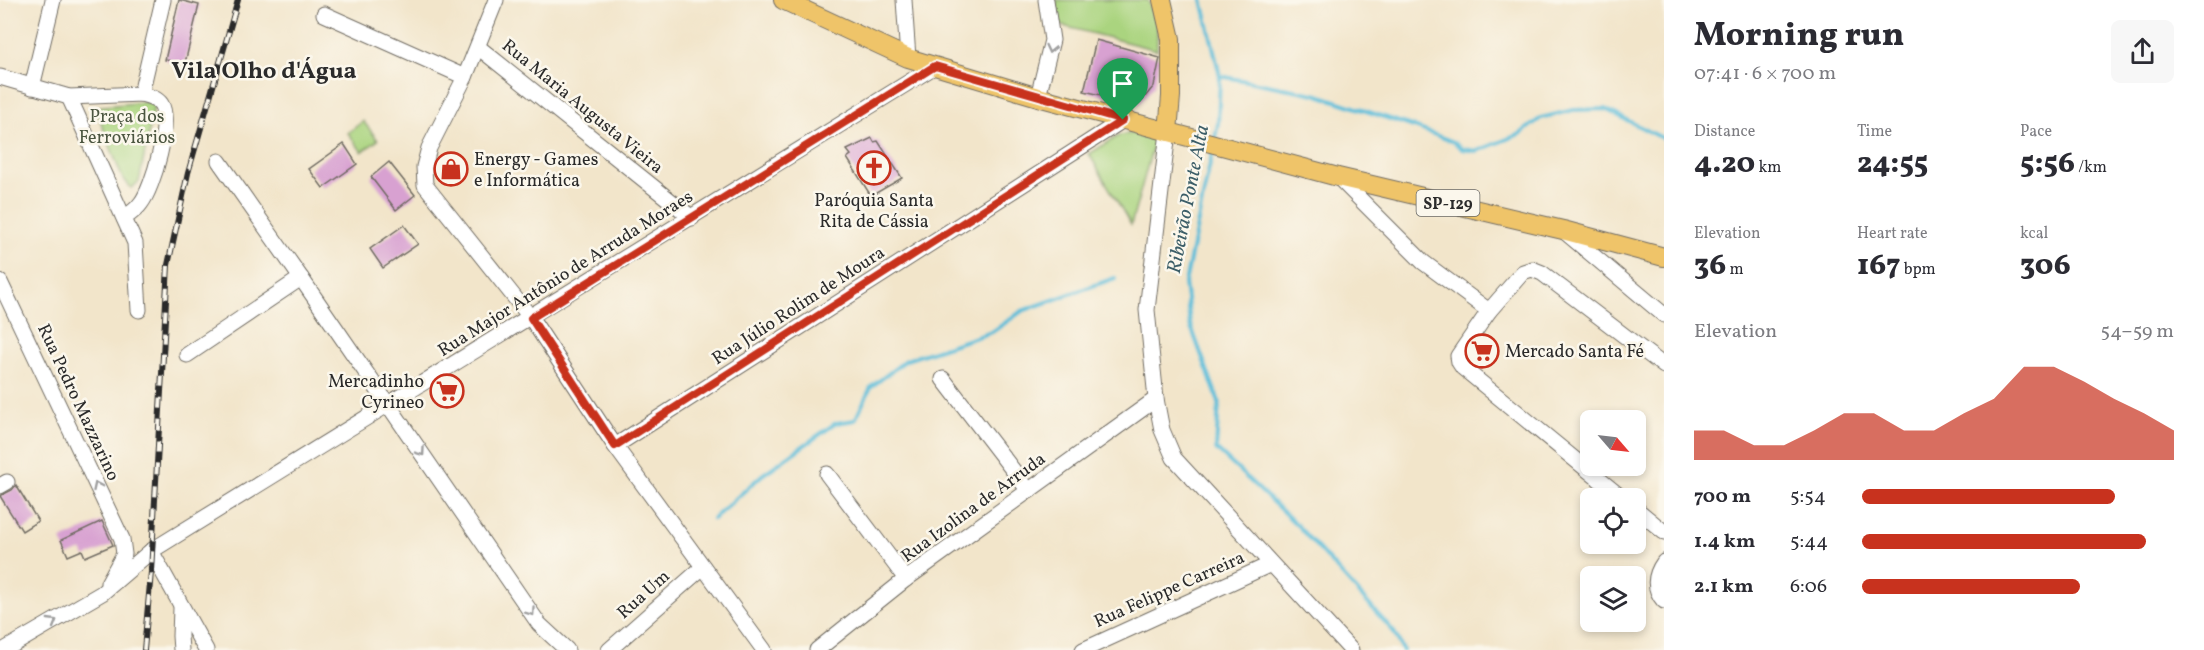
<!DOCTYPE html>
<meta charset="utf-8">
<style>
body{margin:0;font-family:Vollkorn,serif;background:#f7f7f7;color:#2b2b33;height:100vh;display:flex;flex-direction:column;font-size:22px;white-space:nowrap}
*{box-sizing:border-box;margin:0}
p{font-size:20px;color:#7c7c81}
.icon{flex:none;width:33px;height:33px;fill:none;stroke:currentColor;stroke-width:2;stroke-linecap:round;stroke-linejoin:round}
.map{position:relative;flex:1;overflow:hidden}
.sheet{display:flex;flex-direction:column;background:#fff;width:540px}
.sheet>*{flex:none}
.needle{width:39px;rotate:118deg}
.tools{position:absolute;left:1580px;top:410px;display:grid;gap:12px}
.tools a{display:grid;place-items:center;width:66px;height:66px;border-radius:9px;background:#fff;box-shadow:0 3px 9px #0003;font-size:30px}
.pin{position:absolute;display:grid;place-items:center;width:51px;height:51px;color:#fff;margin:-62px -26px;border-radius:50% 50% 50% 0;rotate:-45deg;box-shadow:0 0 6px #0007}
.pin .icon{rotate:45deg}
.round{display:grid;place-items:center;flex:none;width:63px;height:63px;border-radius:9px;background:#f7f7f7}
.overview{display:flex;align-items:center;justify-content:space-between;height:102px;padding:0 30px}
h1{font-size:33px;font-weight:800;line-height:45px}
.stats{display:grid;grid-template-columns:repeat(3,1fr);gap:9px;height:102px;padding:6px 30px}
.stats div{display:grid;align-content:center}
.stats b{font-size:30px;font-weight:800}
.stats small{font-size:16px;font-weight:400}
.stats p{font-size:16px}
.chart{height:168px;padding:12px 30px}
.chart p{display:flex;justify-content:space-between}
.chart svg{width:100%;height:108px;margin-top:6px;fill:#c8321e;opacity:.7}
ul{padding:0 30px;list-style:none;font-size:20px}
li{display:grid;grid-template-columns:96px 72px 1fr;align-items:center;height:45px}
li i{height:15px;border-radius:8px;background:#c8321e}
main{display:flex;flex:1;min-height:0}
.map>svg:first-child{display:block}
.green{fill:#aad47f;stroke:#6a8055;stroke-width:1.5}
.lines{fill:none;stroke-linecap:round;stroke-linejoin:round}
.stream{stroke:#5bbdd9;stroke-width:4}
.building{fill:#d8a1d1}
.minor-casing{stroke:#716c63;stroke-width:17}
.major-casing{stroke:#716c63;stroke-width:20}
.minor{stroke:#fff;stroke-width:15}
.major{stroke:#efc469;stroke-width:18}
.rail-casing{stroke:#2b2b2b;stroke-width:6}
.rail{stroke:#fbf7ec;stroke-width:4;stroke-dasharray:11;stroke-linecap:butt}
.oneway{stroke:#a0a0a0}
.route-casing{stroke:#fff;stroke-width:12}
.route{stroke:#c8321e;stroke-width:8}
.labels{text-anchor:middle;stroke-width:5;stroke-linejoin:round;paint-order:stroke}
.shield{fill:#fbf7ec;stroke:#696865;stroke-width:1.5}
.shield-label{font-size:16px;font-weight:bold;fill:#2b2b2b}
.street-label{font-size:18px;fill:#2b2b2b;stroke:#fbf7ec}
.park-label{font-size:18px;fill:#4b5540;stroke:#fbf7ec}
.poi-label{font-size:18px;fill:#2b2b2b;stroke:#fbf7ec;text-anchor:start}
.water-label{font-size:20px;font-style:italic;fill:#3c5e68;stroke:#fbf7ec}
.district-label{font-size:24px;font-weight:bold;fill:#2b2b2b;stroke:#fbf7ec}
</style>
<main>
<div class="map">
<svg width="1664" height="650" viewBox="0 0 1664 650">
<rect width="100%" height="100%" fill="#fbf7ec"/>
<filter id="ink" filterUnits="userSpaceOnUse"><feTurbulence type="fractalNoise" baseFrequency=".0167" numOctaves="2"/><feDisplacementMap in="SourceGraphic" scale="12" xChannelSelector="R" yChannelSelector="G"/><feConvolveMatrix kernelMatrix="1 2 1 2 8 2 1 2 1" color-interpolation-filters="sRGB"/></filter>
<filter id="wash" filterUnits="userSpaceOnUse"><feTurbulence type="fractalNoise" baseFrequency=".008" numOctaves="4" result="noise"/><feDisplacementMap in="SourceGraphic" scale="24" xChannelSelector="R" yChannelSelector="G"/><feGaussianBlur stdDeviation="1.35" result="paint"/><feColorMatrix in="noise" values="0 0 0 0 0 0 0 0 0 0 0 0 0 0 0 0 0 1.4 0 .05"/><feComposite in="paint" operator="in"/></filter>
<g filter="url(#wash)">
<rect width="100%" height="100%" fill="#f2e5ca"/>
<g class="green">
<path d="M1056 0H1148L1157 25V50L1059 25Z"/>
<path d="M155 101 139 182 131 188 122 177 95 107Z"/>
<path d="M363 121 378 140 362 152 348 133Z"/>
<path d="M1142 132 1155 139 1131 225 1089 154 1120 135Z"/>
</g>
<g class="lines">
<g class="stream">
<path d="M1202 0 1220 76 1218 124 1215 138"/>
<path d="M1220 76 1315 94 1414 127 1454 142 1462 149 1477 151 1520 134 1541 118 1573 110 1605 109 1664 139"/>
<path d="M1213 149 1185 283 1190 324 1219 402 1216 449 1297 525 1394 632 1403 650"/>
<path d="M713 519 762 475 836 423 855 420 871 387 906 360 992 332 1022 311 1115 278"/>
</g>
</g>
<g id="blocks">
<g class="building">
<path d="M179 0 199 5 185 63 165 60Z"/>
<path d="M1096 40 1160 58 1154 86 1139 104 1084 91Z"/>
<path d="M872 138 874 142 878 141 902 178 871 196 847 158 851 155 847 150Z"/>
<path d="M344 144 357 164 323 188 309 169Z"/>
<path d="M389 162 415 195 396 210 371 177Z"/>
<path d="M404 225 418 244 383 268 370 249Z"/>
<path d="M16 485 38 521 22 531 0 496 12 490Z"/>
<path d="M102 521 113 545 85 557 82 550 68 556 61 540Z"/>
</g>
</g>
</g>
<g filter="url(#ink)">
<use href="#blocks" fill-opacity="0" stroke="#716c63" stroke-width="1.5"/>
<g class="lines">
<g class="minor-casing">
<g id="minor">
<path d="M496 0 465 77 429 148 424 167 425 185 531 318 615 446 764 650"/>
<path d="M904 0 908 58"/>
<path d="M324 14 465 77"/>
<path d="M478 47 692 218"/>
<path d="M0 77 69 97 141 94C148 96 157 98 161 104 172 121 153 188 141 203 137 209 130 214 124 218"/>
<path d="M32 87 53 0"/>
<path d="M141 94 163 0"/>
<path d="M69 97 135 243 139 310"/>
<path d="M1038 97 1052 40 1046 0"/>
<path d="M1168 132 1147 310 1156 399 1162 430 1174 458 1351 650"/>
<path d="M219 161 301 278 539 624 567 650"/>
<path d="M1338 177 1423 262 1489 311"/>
<path d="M1565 232 1664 315"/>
<path d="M0 282 122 539 124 554 108 583"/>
<path d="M187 355 301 278"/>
<path d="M943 379 1029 491"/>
<path d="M615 446 1123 120"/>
<path d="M827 474 906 579"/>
<path d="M0 486 7 482"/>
<path d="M1622 498 1463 368 1459 362 1458 356 1489 311 1523 272 1532 269 1542 273 1664 366"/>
<path d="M1635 508 1664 532"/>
<path d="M151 551 206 650"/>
<path d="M1664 562C1654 576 1653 588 1664 601"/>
<path d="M181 608 180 636 181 650"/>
<path d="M4 650 102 593 151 551 935 66"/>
<path d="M609 650 703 567"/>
<path d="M817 650 906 579 1156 399"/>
<path d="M1083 650 1271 564"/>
</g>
</g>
<g class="major-casing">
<g id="major">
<path d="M783 0 908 58 1038 97 1338 177 1563 230 1664 257"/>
<path d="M1162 0 1171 39V96L1168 132"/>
</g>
</g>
<use href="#minor" class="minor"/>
<use href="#major" class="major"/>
<g class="rail-casing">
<path id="rail" d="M144 650 151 572 168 265 188 173 238 0"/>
</g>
<use href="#rail" class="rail"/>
</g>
<defs><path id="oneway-chevron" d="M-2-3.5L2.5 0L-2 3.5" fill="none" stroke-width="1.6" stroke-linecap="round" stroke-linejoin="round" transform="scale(1.5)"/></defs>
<g class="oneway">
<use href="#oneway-chevron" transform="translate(1050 49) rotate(103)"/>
<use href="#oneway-chevron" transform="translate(421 452) rotate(55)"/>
<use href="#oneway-chevron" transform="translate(97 486) rotate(-115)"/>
<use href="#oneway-chevron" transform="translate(531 612) rotate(55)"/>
<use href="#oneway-chevron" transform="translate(53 622) rotate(-30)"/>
</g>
</g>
<g class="lines" filter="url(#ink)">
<g class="route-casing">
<path id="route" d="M935 66 1123 120 615 446 531 318Z"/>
</g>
<use href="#route" class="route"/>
</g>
<defs>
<g id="church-ring" transform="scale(1.725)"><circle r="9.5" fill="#fbf7ec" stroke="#c8321e" stroke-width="1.5"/><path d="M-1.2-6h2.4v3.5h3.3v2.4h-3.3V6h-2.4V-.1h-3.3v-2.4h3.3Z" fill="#c8321e"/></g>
<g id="shop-ring" transform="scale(1.725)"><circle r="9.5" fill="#fbf7ec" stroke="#c8321e" stroke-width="1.5"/><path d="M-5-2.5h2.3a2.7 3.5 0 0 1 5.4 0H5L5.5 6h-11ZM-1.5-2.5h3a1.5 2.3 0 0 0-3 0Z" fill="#c8321e"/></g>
<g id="supermarket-ring" transform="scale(1.725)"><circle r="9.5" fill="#fbf7ec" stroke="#c8321e" stroke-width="1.5"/><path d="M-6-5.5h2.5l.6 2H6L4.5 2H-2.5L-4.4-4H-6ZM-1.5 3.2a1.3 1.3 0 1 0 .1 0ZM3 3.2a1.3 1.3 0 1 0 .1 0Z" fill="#c8321e"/></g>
</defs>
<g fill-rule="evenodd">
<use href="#church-ring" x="874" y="168"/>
<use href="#shop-ring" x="451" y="169"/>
<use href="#supermarket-ring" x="1482" y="351"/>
<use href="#supermarket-ring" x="447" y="391"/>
</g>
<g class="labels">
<rect class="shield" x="1416.5" y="190" width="63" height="26" rx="4.5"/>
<g class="shield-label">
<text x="1448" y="209">SP-129</text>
</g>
<g class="street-label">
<text transform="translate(583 106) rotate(39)" y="6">Rua Maria Augusta Vieira</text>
<text transform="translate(565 273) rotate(-32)" y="6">Rua Major Antônio de Arruda Moraes</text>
<text transform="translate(798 305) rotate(-33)" y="6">Rua Júlio Rolim de Moura</text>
<text transform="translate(79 402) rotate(65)" y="6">Rua Pedro Mazzarino</text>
<text transform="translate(973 507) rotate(-36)" y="6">Rua Izolina de Arruda</text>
<text transform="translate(1169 589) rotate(-24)" y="6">Rua Felippe Carreira</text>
<text transform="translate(643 594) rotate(-42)" y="6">Rua Um</text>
</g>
<g class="park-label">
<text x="127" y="122">Praça dos<tspan x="127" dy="21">Ferroviários</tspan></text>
</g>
<g class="poi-label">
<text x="474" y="165">Energy - Games<tspan x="474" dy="21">e Informática</tspan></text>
<text x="874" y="206" text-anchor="middle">Paróquia Santa<tspan x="874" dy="21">Rita de Cássia</tspan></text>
<text x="1505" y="357">Mercado Santa Fé</text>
<text x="424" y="387" text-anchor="end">Mercadinho<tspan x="424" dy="21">Cyrineo</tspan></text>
</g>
<g class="water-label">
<text transform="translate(1187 199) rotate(-79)" y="7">Ribeirão Ponte Alta</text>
</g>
<g class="district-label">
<text x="264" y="78">Vila Olho d'Água</text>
</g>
</g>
</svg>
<div class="tools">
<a><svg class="needle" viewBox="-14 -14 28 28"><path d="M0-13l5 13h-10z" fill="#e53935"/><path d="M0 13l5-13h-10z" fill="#7c7c81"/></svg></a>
<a><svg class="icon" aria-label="locate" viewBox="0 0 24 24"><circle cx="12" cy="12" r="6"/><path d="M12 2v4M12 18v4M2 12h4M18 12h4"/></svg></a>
<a><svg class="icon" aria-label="layers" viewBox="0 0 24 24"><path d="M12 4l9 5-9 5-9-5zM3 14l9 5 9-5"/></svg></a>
</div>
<div class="pin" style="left:1123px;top:120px;background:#1e9e55"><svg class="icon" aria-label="arrive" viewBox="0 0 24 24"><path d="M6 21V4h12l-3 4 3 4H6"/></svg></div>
</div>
<section class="sheet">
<div class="overview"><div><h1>Morning run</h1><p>07:41 · 6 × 700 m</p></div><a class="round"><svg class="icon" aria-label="share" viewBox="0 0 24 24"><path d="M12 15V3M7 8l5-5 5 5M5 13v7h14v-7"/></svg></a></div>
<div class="stats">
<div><p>Distance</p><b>4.20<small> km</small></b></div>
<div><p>Time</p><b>24:55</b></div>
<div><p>Pace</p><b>5:56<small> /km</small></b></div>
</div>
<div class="stats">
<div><p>Elevation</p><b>36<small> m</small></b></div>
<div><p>Heart rate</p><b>167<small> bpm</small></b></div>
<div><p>kcal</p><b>306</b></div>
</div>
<div class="chart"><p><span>Elevation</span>54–59 m</p>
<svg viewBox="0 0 160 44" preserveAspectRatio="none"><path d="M0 44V32L10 32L20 38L30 38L40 32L50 25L60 25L70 32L80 32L90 25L100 19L110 6L120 6L130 12L140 19L150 25L160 32V44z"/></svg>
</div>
<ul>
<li><b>700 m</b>5:54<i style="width:81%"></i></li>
<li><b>1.4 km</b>5:44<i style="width:91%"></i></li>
<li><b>2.1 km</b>6:06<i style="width:70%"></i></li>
</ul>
</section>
</main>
